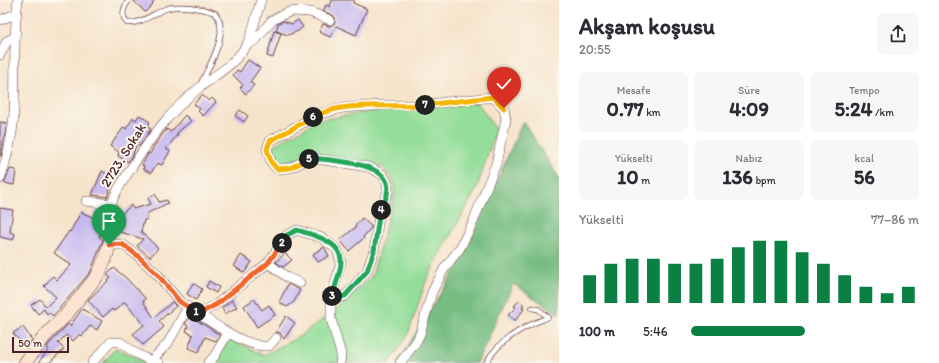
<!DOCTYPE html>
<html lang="tr">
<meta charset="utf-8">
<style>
body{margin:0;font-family:Itim,sans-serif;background:#f7f7f7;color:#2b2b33;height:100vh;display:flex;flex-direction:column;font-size:15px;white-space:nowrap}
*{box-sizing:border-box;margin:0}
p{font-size:13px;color:#7c7c81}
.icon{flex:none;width:22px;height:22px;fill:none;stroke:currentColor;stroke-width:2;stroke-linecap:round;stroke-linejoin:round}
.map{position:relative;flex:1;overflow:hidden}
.side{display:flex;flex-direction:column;background:#fff;width:380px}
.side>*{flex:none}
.scale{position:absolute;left:12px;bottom:10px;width:57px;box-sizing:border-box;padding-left:4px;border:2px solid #4a1f2b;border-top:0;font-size:11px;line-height:14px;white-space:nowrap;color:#4a1f2b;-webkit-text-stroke:3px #fbf7ec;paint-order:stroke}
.pin{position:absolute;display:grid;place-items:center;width:34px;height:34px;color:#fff;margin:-41px -17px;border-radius:50% 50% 50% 0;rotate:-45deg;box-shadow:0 0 4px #0007}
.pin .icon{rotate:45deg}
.km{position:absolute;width:20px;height:20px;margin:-10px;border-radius:50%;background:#222;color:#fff;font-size:11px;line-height:20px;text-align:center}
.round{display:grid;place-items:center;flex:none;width:42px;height:42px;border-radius:8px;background:#f7f7f7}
.summary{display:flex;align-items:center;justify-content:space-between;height:68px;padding:0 20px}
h1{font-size:22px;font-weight:800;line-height:30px}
.stats{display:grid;grid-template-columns:repeat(3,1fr);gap:6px;height:68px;padding:4px 20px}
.stats div{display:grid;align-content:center;border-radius:8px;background:#f7f7f7;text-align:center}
.stats b{font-size:20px;font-weight:800}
.stats small{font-size:11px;font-weight:400}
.stats p{font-size:11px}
.chart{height:112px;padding:8px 20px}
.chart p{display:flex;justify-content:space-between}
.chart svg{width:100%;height:72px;margin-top:4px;stroke:#0b8043;stroke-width:6}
ul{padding:0 20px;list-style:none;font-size:13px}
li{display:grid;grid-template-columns:64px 48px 1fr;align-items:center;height:30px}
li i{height:10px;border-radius:5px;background:#0b8043}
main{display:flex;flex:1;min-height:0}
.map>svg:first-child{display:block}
.green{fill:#94de9a;stroke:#6f7e62}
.forest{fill:#77bd82;stroke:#606e56}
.building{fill:#c6b9f0}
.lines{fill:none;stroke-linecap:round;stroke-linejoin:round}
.lane-casing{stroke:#643c43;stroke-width:6}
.street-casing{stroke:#643c43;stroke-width:10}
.secondary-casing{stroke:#643c43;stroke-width:14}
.lane{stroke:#fff;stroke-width:4.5}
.street{stroke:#fff;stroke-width:9}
.secondary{stroke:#fde4d1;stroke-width:13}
.split-1-casing{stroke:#fff;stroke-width:8}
.split-2-casing{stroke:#fff;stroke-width:8}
.split-3-casing{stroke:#fff;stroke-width:8}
.split-4-casing{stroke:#fff;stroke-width:8}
.split-5-casing{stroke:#fff;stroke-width:8}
.split-6-casing{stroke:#fff;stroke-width:8}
.split-7-casing{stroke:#fff;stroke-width:8}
.split-8-casing{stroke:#fff;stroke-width:8}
.split-1{stroke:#f0652b;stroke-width:5}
.split-2{stroke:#f0652b;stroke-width:5}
.split-3{stroke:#22a559;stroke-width:5}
.split-4{stroke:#22a559;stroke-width:5}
.split-5{stroke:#22a559;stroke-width:5}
.split-6{stroke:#f5b400;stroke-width:5}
.split-7{stroke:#f5b400;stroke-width:5}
.split-8{stroke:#f5b400;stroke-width:5}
.labels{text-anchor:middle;stroke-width:4;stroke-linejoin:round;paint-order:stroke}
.street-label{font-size:14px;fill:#4a1f2b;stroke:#fbf7ec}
</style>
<main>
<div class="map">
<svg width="559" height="363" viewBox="0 0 559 363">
<rect width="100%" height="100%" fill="#fbf7ec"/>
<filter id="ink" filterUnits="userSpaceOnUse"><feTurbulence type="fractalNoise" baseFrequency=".025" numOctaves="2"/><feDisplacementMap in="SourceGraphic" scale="8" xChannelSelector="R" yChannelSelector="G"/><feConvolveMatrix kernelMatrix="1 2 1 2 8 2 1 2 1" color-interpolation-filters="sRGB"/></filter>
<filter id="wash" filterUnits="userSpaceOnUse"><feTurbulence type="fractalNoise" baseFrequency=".012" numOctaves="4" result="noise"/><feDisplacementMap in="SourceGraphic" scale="16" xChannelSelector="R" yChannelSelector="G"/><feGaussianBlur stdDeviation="0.9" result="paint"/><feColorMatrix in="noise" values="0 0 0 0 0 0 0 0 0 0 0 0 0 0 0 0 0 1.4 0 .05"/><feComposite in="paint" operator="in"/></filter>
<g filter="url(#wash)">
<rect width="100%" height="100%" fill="#f6e3cb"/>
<g class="green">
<path d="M478 103 496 130 476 190 427 278 407 337 389 363H213L230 339 264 355 300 336 341 306 372 276 394 196V183L383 167 310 152 288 164 277 161 272 153 274 145 319 120 375 111Z"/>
<path d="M116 348 149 363H103Z"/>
</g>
<path class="forest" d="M523 121 559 178V314L513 284 477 363H397L464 256Z"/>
<g id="blocks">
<g class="building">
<path d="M133 0H155L152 3 153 4 145 12Z"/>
<path d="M332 0H354L353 3 367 9 356 35 336 26 330 37 319 32 323 24 330 26 335 23 334 16 323 11 326 5 330 7Z"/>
<path d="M298 20 303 27 298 31 288 35 276 31 278 24 283 21 292 24Z"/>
<path d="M274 31 281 33 273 58 267 56Z"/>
<path d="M248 60 260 68 250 82 254 85 246 94 240 88 243 85 233 75 237 70 240 72Z"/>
<path d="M202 95 209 101 212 98 216 102 203 116 198 111 200 109 194 104Z"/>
<path d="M240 110 248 116 244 122 235 116Z"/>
<path d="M139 115 150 122 147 127 151 129 139 146 136 145 133 155 128 162 118 156 119 152 110 146 124 127 126 129 133 118 136 120Z"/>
<path d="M185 115 191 121 177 133 178 134 166 149 170 151 162 165 157 163 151 173 143 169 144 166 142 165 147 156 148 153 150 154 154 146 162 135 167 129 171 132Z"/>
<path d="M0 122 7 123 1 156H0Z"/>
<path d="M10 169 16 170 14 185 4 183Z"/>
<path d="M102 171 109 175 107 185 111 186 107 197 92 195Z"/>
<path d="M155 194 159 202 167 200 168 203 146 214 148 219 144 220 141 232 158 248 150 257 137 246 143 239 120 232 123 223 121 215 131 205 133 209 151 204 148 198Z"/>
<path d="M0 208 13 210 10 232 15 234 13 240 0 237Z"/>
<path d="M97 210 104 213 102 229 99 237 103 240 91 271 53 316 49 312 47 314 44 309 38 314 31 305 40 299 46 307 56 297 44 286 53 276 57 280 71 265 54 253 69 231 70 232 81 212 94 218Z"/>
<path d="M362 218 371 226V228L363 237 364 238 349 251 340 240 356 227 355 226Z"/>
<path d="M324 247 329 256 318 262 313 254Z"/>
<path d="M285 253 292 260 283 267 276 262Z"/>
<path d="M241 255 252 262 244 273 234 266Z"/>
<path d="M114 268 126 278 146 299 143 301 154 318 172 302 176 306 159 321 164 327 143 345 133 334 144 325 137 315 136 316 125 302 114 311 112 309 103 317 88 300 111 278 107 275Z"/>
<path d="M209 281 219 287 216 293 206 287Z"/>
<path d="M193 283 202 289 196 300 187 294Z"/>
<path d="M288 284 300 290 294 302 287 307 279 302Z"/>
<path d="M254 299 262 310 269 305 275 315 257 327 244 306Z"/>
<path d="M232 300 237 307 225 314 222 308Z"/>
<path d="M519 301 524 305 522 308 524 309 515 321 508 315 516 307 514 306Z"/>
<path d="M82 309 102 321 97 330 90 326 82 336 80 334 73 341 66 335 58 343 64 349 49 363H38L49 349 47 347 51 342 68 324 70 326Z"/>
<path d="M190 316 220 335 216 341 205 337 199 352 188 348 193 335 186 331 188 326 185 324Z"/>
<path d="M286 316 295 323 284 339 280 333 276 332Z"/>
<path d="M23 327 32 340 26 348 13 333Z"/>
</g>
</g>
</g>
<g filter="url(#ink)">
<use href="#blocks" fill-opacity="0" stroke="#643c43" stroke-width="1"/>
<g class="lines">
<g class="lane-casing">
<g id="lane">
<path d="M129 0C124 7 120 15 127 23 143 24 153 13 168 8 182 5 202 8 215 13 231 32 209 66 200 85"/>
<path d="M486 363C496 344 515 332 534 323 539 321 543 320 548 317L538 309 532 308"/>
</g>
</g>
<g class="street-casing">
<g id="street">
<path d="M261 0C257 12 252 37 246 46 234 65 215 75 198 89 168 113 151 138 130 170 123 181 114 193 111 205 108 218 108 232 109 245L122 244 138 256 158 275 180 302 199 314 217 304 268 263 287 235 297 230 322 238 337 249 341 262 331 299V319L341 354 340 363"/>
<path d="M0 20 16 14"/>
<path d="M247 45 256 40 271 21 284 14 292 11 310 12 330 20"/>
<path d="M0 55 7 41 15 37"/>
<path d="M0 179C6 161 11 144 13 125 17 84 12 42 18 0"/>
<path d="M86 201 111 204"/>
<path d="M268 263 288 278 300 283"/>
<path d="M331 299 345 296 367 271 374 251 379 216 388 191 387 182 382 174 368 167 311 158 290 168 277 169 271 162 267 149 270 141 317 115 343 108 381 105H420L493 97 504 108 506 119 496 164 473 222 460 248 444 269 432 292 420 334 416 342 400 363"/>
<path d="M199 314C217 326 247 348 269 346L276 338"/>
<path d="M151 361 168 343 188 307"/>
<path d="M92 363 111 342H120L135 353 151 361 159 363"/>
<path d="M208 363 214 357 228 333"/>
</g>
</g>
<g class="secondary-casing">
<path id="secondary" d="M25 363 45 336 65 316 98 275 106 257 109 245"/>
</g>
<use href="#lane" class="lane"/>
<use href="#street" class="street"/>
<use href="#secondary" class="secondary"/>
</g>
</g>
<g class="lines" filter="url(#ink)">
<g class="split-1-casing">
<path id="split-1" d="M109 245 122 244 138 256 158 275 180 302 196 312"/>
</g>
<g class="split-2-casing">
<path id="split-2" d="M196 312 199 314 217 304 268 263 282 243"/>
</g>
<g class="split-3-casing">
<path id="split-3" d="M282 243 287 235 297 230C312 235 342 241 341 262 341 271 335 287 332 296"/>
</g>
<g class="split-4-casing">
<path id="split-4" d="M332 296 331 299 345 296 367 271 374 251 379 216 381 210"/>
</g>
<g class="split-5-casing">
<path id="split-5" d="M309 159 311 158C330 160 381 162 387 183 390 192 384 202 381 210"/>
</g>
<g class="split-6-casing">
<path id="split-6" d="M309 159 290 168 277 169 271 162 267 149 270 141 313 117"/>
</g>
<g class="split-7-casing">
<path id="split-7" d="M313 117C346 100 388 108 425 105"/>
</g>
<g class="split-8-casing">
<path id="split-8" d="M425 105 493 97 504 108"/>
</g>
<use href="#split-1" class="split-1"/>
<use href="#split-2" class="split-2"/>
<use href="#split-3" class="split-3"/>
<use href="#split-4" class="split-4"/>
<use href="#split-5" class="split-5"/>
<use href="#split-6" class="split-6"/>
<use href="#split-7" class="split-7"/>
<use href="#split-8" class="split-8"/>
</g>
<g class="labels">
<g class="street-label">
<text transform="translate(123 155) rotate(-58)" y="5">2723. Sokak</text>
</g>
</g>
</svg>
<div class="scale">50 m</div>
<div class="pin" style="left:109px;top:245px;background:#1e9e55"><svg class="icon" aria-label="arrive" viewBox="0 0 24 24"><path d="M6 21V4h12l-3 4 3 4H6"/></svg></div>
<div class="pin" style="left:504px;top:108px;background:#d93025"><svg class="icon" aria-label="check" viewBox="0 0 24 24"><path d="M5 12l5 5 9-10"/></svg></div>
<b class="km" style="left:196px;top:312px">1</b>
<b class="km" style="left:282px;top:243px">2</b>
<b class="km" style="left:332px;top:296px">3</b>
<b class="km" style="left:381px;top:210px">4</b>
<b class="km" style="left:309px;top:159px">5</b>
<b class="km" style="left:313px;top:117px">6</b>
<b class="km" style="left:425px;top:105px">7</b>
</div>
<section class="side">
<div class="summary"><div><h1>Akşam koşusu</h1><p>20:55</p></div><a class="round"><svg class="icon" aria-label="share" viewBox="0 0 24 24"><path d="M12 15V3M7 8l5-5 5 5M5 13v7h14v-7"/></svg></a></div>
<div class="stats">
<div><p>Mesafe</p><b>0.77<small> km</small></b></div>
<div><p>Süre</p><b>4:09</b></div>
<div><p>Tempo</p><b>5:24<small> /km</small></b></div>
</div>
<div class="stats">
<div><p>Yükselti</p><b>10<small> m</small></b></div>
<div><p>Nabız</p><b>136<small> bpm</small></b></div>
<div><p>kcal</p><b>56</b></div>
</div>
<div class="chart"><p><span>Yükselti</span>77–86 m</p>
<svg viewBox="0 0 160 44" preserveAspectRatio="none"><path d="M5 44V27M15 44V20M25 44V17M35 44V17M45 44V20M55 44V20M65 44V17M75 44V10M85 44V6M95 44V6M105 44V13M115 44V20M125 44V27M135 44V34M145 44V38M155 44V34"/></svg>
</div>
<ul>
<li><b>100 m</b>5:46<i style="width:50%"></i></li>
</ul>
</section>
</main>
